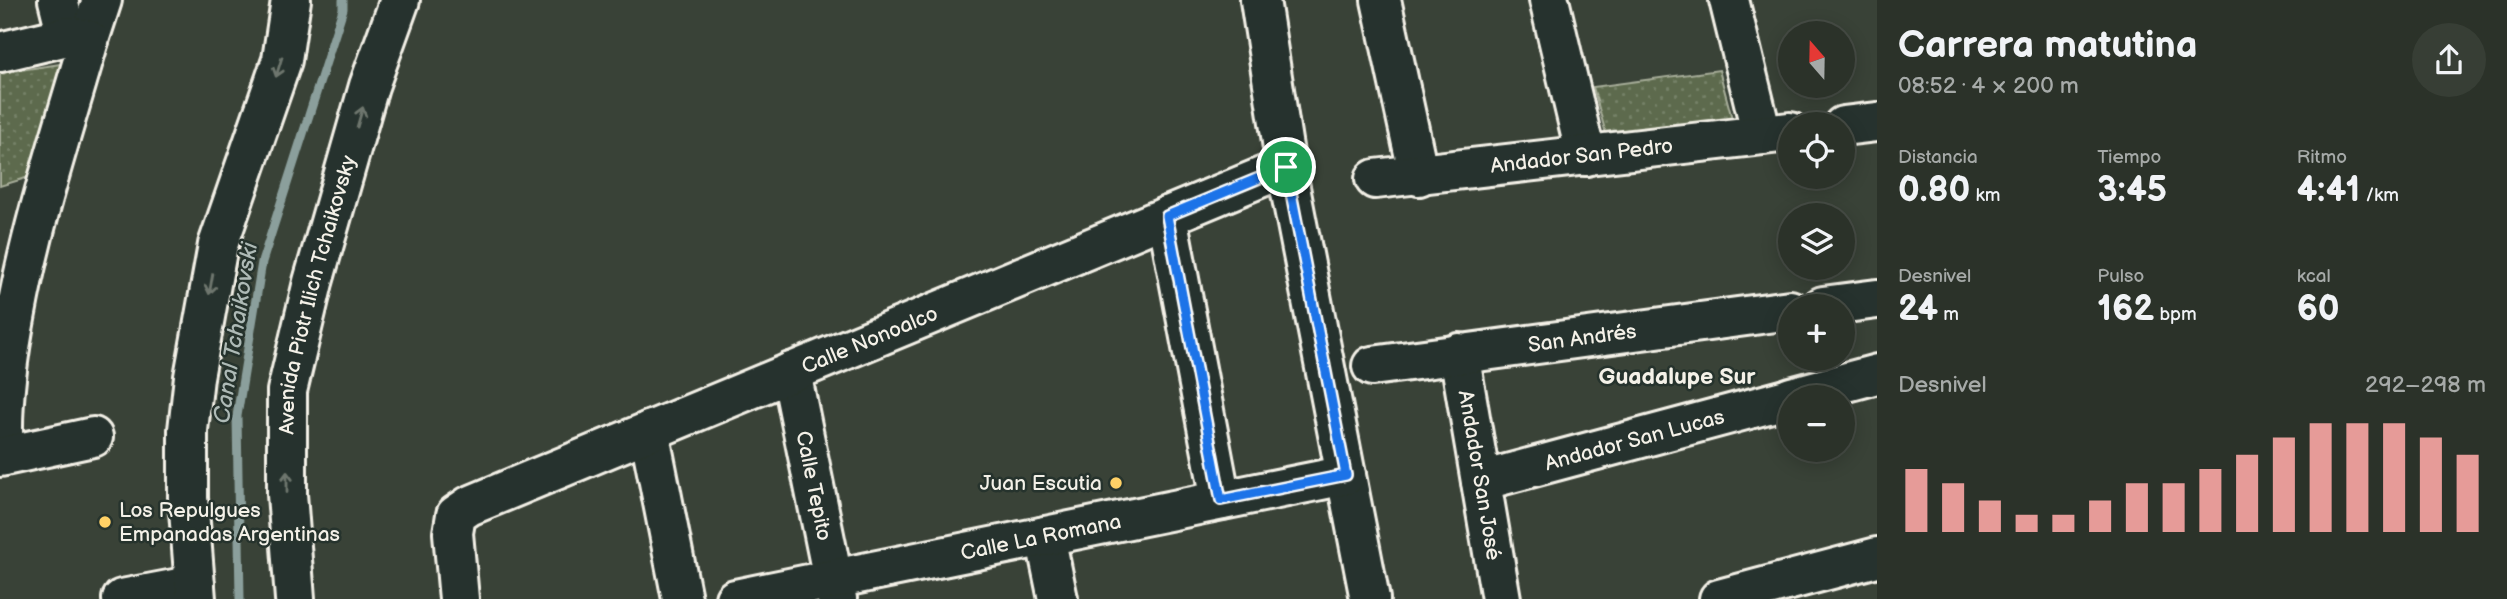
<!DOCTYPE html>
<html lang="es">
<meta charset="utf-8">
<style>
body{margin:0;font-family:"Balsamiq Sans",sans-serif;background:#373e35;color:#f1f3f6;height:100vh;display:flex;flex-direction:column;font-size:26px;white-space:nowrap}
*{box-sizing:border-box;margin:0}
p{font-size:23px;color:#a6aaa8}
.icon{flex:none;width:38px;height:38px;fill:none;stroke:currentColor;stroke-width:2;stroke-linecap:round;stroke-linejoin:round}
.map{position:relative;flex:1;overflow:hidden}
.drawer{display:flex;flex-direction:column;background:#2b3229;width:630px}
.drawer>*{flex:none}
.needle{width:46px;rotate:340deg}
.buttons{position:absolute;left:1778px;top:21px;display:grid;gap:14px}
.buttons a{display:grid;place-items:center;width:77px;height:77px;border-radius:50%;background:#2b3229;box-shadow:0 4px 18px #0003,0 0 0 2px #474d46;font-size:35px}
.pin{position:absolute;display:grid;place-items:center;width:60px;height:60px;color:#fff;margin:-30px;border:4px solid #fff;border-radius:50%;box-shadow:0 2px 7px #0007}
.round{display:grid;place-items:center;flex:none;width:74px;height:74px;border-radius:37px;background:#373e35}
.overview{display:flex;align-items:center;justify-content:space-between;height:119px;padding:0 21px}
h1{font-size:38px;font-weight:700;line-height:52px}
.figures{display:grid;grid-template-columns:repeat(3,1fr);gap:10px;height:119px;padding:7px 21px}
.figures div{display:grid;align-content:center}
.figures b{font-size:35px;font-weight:700}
.figures small{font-size:19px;font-weight:400}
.figures p{font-size:19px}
.chart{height:196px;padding:14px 21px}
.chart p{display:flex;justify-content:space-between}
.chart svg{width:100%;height:126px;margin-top:7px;stroke:#e69b98;stroke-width:6}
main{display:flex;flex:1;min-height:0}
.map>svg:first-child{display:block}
.green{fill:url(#green-dots);stroke:#a8ae9a;stroke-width:2}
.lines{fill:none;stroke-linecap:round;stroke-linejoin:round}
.stream{stroke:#8b9f9c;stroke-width:9}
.minor-casing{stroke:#f4f1e8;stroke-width:44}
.minor{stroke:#26332d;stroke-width:38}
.oneway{stroke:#6e766e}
.route-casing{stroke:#fff;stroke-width:14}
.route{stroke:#1a73e8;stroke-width:9}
.poi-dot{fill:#ffd166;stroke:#26332d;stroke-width:2.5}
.labels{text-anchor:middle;stroke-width:5;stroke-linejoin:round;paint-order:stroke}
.street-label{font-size:21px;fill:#f4f1e8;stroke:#26332d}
.poi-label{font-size:21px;fill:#f4f1e8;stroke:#26332d;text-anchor:end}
.water-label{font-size:23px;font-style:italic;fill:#aebab6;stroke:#26332d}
.neighbourhood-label{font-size:23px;font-weight:bold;fill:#f4f1e8;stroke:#26332d}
</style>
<main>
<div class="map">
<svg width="1877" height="599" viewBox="0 0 1877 599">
<defs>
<pattern id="green-dots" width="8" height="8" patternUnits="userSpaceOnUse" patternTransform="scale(1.75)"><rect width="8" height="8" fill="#5d6b4d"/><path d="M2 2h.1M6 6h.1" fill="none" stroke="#758167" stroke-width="1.8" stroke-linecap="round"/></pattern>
</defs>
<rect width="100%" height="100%" fill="#394237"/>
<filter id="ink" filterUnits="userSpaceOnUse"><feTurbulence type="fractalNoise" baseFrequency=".0143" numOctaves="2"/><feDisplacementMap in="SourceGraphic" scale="14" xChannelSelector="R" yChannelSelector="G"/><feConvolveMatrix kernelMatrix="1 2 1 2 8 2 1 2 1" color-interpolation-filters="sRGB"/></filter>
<g filter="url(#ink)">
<g class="green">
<path d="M67 63 36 175 0 186V73Z"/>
<path d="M1719 70 1734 126 1608 141 1593 87Z"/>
</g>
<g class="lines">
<path class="stream" d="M240 599 237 416 262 262 343 9V0"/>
<g class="minor-casing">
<g id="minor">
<path d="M58 0 67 36"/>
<path d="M1260 0 1286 167 1370 599"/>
<path d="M1381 0 1419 176"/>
<path d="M1549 0 1586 156"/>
<path d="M1729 0 1762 135"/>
<path d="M89 40 102 0"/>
<path d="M0 52 67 36 89 40C63 131 33 220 16 313 7 360 0 409 4 456"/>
<path d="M1843 126 1877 122"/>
<path id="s1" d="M1375 179 1790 132"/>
<path d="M1167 216 1221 500"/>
<path d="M1823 306 1877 299"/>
<path id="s2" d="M1459 353 1501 599"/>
<path id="s3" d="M1372 366 1790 310"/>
<path id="s4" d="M791 372 837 599"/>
<path d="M1791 397 1877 374"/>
<path d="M649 431 682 599"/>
<path d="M0 457 93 437"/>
<path id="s5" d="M1481 481 1790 398"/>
<path d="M1045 536 1058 599"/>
<path d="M122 599 195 585"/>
<path d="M196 599 188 498V430L194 377 218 245 282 60 291 0"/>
<path id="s6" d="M295 599 287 494V391L313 282 369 86 400 0"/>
<path id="s7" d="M459 599 453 533 456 515 469 506 1286 167"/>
<path id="s8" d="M735 599 1346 475"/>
<path d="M1719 599 1877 557"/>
</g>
</g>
<use href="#minor" class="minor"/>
</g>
<defs><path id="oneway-shaft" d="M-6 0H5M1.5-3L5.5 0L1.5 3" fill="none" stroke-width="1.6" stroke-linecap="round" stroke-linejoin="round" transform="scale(1.75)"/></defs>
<g class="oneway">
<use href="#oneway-shaft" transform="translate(279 67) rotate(107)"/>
<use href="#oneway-shaft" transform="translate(360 117) rotate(-74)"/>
<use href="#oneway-shaft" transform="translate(211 284) rotate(100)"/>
<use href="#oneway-shaft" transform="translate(287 482) rotate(-90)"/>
</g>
</g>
<g class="lines" filter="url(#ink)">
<g class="route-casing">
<path id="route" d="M1286 167 1346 475 1221 500 1167 216Z"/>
</g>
<use href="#route" class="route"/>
</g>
<g class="poi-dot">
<circle cx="1116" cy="483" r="7"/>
<circle cx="105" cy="522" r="7"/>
</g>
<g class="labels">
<g class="street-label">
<text dy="7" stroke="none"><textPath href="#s1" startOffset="208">Andador San Pedro</textPath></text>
<text dy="7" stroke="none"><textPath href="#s6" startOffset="308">Avenida Piotr Ilich Tchaikovsky</textPath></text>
<text dy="7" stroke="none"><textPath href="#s3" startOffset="212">San Andrés</textPath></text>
<text dy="7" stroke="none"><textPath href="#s7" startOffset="534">Calle Nonoalco</textPath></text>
<text dy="7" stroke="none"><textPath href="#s5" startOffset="159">Andador San Lucas</textPath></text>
<text dy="7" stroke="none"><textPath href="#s2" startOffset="124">Andador San José</textPath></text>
<text dy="7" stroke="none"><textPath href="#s4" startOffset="116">Calle Tepito</textPath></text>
<text dy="7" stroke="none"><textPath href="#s8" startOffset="312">Calle La Romana</textPath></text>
</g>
<g class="poi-label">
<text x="1102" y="490">Juan Escutia</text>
<text x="119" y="517" text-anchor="start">Los Repulgues<tspan x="119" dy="24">Empanadas Argentinas</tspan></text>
</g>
<g class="water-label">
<text transform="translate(235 333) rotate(-81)" y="8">Canal Tchaikovski</text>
</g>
<g class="neighbourhood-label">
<text x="1677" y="384">Guadalupe Sur</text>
</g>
</g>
</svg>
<div class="buttons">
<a><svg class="needle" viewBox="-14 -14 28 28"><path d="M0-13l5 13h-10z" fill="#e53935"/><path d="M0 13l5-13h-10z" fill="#a6aaa8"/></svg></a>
<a><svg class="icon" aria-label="locate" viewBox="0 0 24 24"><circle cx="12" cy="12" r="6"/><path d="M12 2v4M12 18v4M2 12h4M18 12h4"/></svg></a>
<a><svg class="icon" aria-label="layers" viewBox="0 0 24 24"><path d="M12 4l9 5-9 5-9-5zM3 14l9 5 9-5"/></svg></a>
<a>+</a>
<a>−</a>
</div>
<div class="pin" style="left:1286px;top:167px;background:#1e9e55"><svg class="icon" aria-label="arrive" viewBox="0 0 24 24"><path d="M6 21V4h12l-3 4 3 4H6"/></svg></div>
</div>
<section class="drawer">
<div class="overview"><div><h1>Carrera matutina</h1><p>08:52 · 4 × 200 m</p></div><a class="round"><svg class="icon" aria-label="share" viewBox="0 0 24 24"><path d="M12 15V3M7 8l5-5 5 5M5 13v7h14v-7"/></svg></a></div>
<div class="figures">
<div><p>Distancia</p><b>0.80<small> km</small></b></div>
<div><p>Tiempo</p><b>3:45</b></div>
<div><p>Ritmo</p><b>4:41<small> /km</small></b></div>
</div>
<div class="figures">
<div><p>Desnivel</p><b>24<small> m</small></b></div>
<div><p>Pulso</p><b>162<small> bpm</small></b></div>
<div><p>kcal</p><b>60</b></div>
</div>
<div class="chart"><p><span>Desnivel</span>292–298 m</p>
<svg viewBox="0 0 160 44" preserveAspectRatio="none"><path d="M5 44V22M15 44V27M25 44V33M35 44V38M45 44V38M55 44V33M65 44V27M75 44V27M85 44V22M95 44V17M105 44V11M115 44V6M125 44V6M135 44V6M145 44V11M155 44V17"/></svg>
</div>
</section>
</main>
